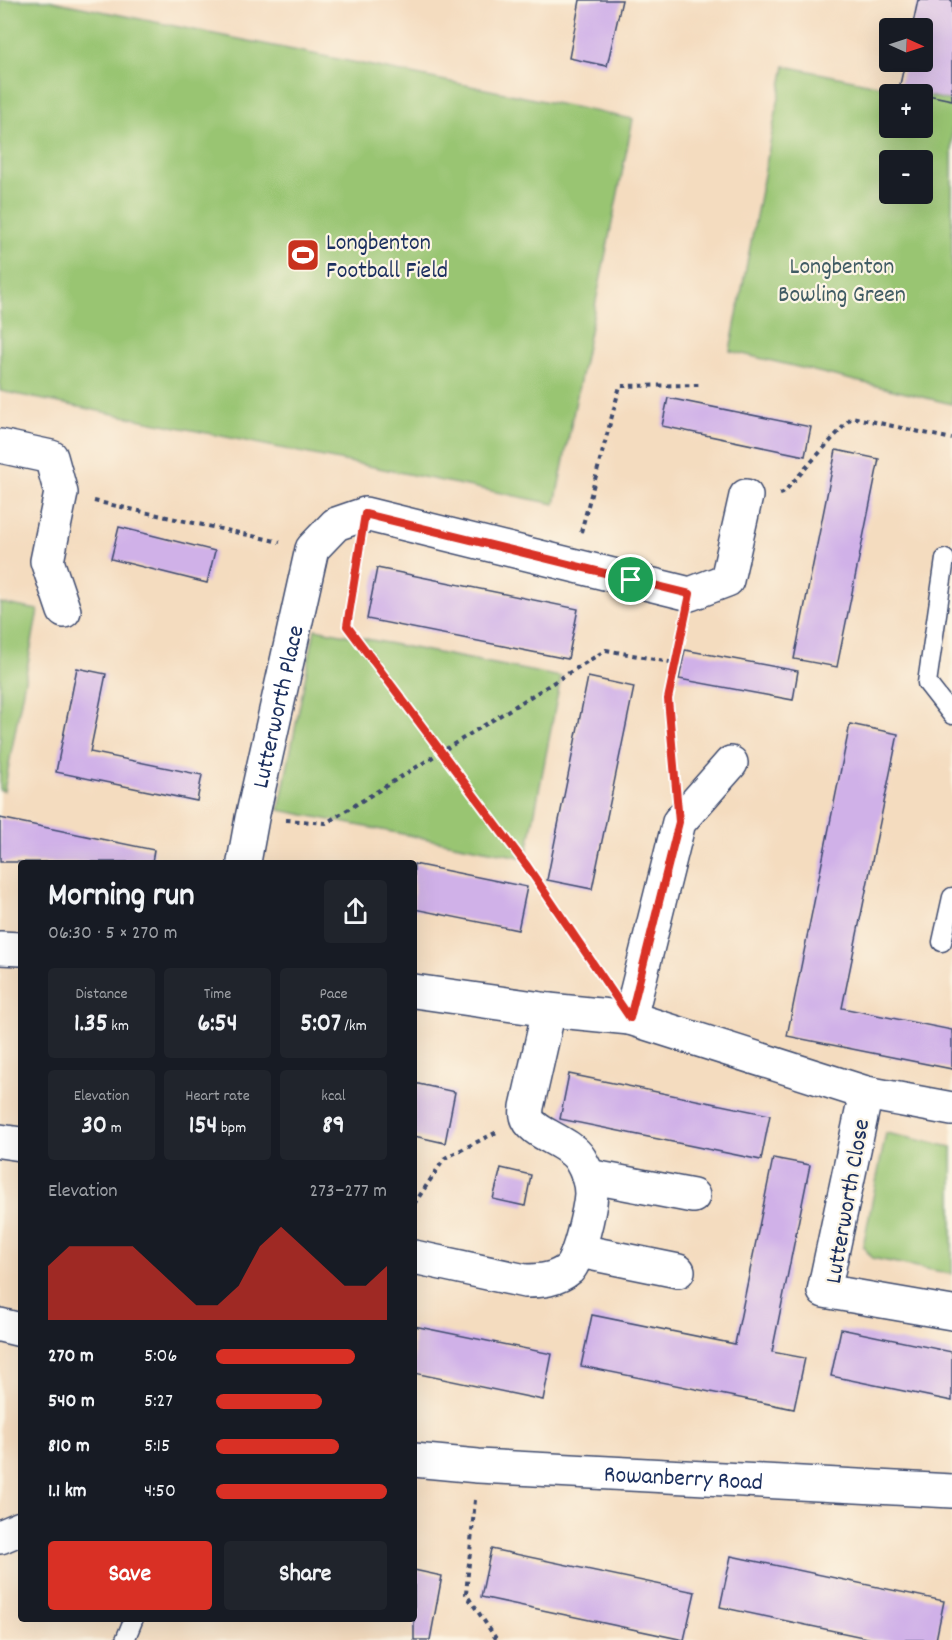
<!DOCTYPE html>
<meta charset="utf-8">
<style>
body{margin:0;font-family:Dekko,sans-serif;background:#20242c;color:#f1f3f6;height:100vh;display:flex;flex-direction:column;font-size:22px;white-space:nowrap}
*{box-sizing:border-box;margin:0}
p{font-size:20px;color:#9ea1a6}
.icon{flex:none;width:33px;height:33px;fill:none;stroke:currentColor;stroke-width:2;stroke-linecap:round;stroke-linejoin:round}
.map{position:relative;flex:1;overflow:hidden}
.side{position:absolute;left:18px;top:860px;width:399px;height:762px;display:flex;flex-direction:column;background:#171b24;border-radius:6px;box-shadow:0 6px 24px #0002}
.side>*{flex:none}
.needle{width:39px;rotate:93deg}
.controls{position:absolute;left:879px;top:18px;display:grid;gap:12px}
.controls a{display:grid;place-items:center;width:54px;height:54px;border-radius:6px;background:#171b24;box-shadow:0 6px 24px #0002;font-size:30px}
.pin{position:absolute;display:grid;place-items:center;width:51px;height:51px;color:#fff;margin:-26px;border:3px solid #fff;border-radius:50%;box-shadow:0 2px 6px #0007}
.round{display:grid;place-items:center;flex:none;width:63px;height:63px;border-radius:6px;background:#20242c}
.headline{display:flex;align-items:center;justify-content:space-between;height:102px;padding:0 30px}
h1{font-size:33px;font-weight:800;line-height:45px}
.figures{display:grid;grid-template-columns:repeat(3,1fr);gap:9px;height:102px;padding:6px 30px}
.figures div{display:grid;align-content:center;border-radius:6px;background:#20242c;text-align:center}
.figures b{font-size:26px;font-weight:800}
.figures small{font-size:16px;font-weight:400}
.figures p{font-size:16px}
.chart{height:168px;padding:12px 30px}
.chart p{display:flex;justify-content:space-between}
.chart svg{width:100%;height:108px;margin-top:6px;fill:#d93025;opacity:.7}
.cta{display:flex;gap:12px;margin-top:auto;padding:12px 30px}
.cta a{flex:1;height:69px;border-radius:6px;background:#d93025;color:#fff;font-size:24px;font-weight:800;line-height:69px;text-align:center}
.cta a+a{background:#20242c;color:#f1f3f6}
ul{padding:0 30px;list-style:none;font-size:20px}
li{display:grid;grid-template-columns:96px 72px 1fr;align-items:center;height:45px}
li i{height:15px;border-radius:8px;background:#d93025}
.map>svg:first-child{display:block}
.green{fill:#99c572;stroke:#5a7a68;stroke-width:1.5;fill-rule:evenodd}
.building{fill:#d0b1e8}
.lines{fill:none;stroke-linecap:round;stroke-linejoin:round}
.lane-casing{stroke:#3c496d;stroke-width:21}
.street-casing{stroke:#3c496d;stroke-width:36}
.path{stroke:#3c496d;stroke-width:4;stroke-dasharray:4.5 4.5;stroke-linecap:butt}
.lane{stroke:#fff;stroke-width:18}
.street{stroke:#fff;stroke-width:33}
.route-casing{stroke:#fff;stroke-width:12}
.route{stroke:#d93025;stroke-width:8}
.labels{text-anchor:middle;stroke-width:4.5;stroke-linejoin:round;paint-order:stroke}
.poi-label{font-size:24px;fill:#1b2f5e;stroke:#fcf5e5;text-anchor:start}
.park-label{font-size:24px;fill:#415c64;stroke:#fcf5e5}
.street-label{font-size:24px;fill:#1b2f5e;stroke:#fcf5e5}
</style>
<div class="map">
<svg width="952" height="1640" viewBox="0 0 952 1640">
<rect width="100%" height="100%" fill="#fcf5e5"/>
<filter id="ink" filterUnits="userSpaceOnUse"><feTurbulence type="fractalNoise" baseFrequency=".0167" numOctaves="2"/><feDisplacementMap in="SourceGraphic" scale="12" xChannelSelector="R" yChannelSelector="G"/><feConvolveMatrix kernelMatrix="1 2 1 2 8 2 1 2 1" color-interpolation-filters="sRGB"/></filter>
<filter id="wash" filterUnits="userSpaceOnUse"><feTurbulence type="fractalNoise" baseFrequency=".008" numOctaves="4" result="noise"/><feDisplacementMap in="SourceGraphic" scale="24" xChannelSelector="R" yChannelSelector="G"/><feGaussianBlur stdDeviation="1.35" result="paint"/><feColorMatrix in="noise" values="0 0 0 0 0 0 0 0 0 0 0 0 0 0 0 0 0 1.4 0 .05"/><feComposite in="paint" operator="in"/></filter>
<g filter="url(#wash)">
<rect width="100%" height="100%" fill="#f4dcbf"/>
<g class="green">
<path d="M0 0H47L633 119 555 504 0 391Z"/>
<path d="M785 66 920 94H890V128H922L923 95 952 101V404L730 351ZM890 160H922V194H890Z"/>
<path d="M0 603 38 610 4 791 0 790Z"/>
<path d="M315 629 561 677 526 858 279 810Z"/>
<path d="M886 1133 952 1147V1274L872 1258 863 1246Z"/>
</g>
<g id="blocks">
<g class="building">
<path d="M580 0H622L607 66 569 58Z"/>
<path d="M918 0H952V100L899 89 905 62H922V28H912Z"/>
<path d="M668 398 811 427 805 456 662 426Z"/>
<path d="M836 450 879 459 837 667 794 659Z"/>
<path d="M119 527 215 551 207 583 111 559Z"/>
<path d="M377 568 578 609 568 659 367 619Z"/>
<path d="M685 650 798 671 793 700 679 679Z"/>
<path d="M77 668 106 674 90 752 202 775 197 801 56 772Z"/>
<path d="M588 677 634 687 592 889 547 880Z"/>
<path d="M850 724 898 734 842 1008 952 1030V1069L787 1036Z"/>
<path d="M0 818 154 850 152 862H0Z"/>
<path d="M414 864 527 887 518 930 414 909Z"/>
<path d="M569 1074 770 1115 761 1160 560 1119Z"/>
<path d="M414 1083 455 1092 445 1143 414 1136Z"/>
<path d="M773 1158 810 1165 772 1352 805 1358 794 1409 581 1366 592 1315 735 1344Z"/>
<path d="M501 1168 531 1175 525 1206 493 1199Z"/>
<path d="M414 1326 552 1354 543 1400 414 1373Z"/>
<path d="M841 1329 952 1352V1401L831 1376Z"/>
<path d="M491 1549 695 1592 684 1640 481 1597Z"/>
<path d="M731 1556 944 1601 936 1640H877L720 1607Z"/>
<path d="M414 1570 442 1576 430 1640H414Z"/>
</g>
</g>
</g>
<g filter="url(#ink)">
<use href="#blocks" fill-opacity="0" stroke="#3c496d" stroke-width="1.5"/>
<g class="lines">
<g class="lane-casing">
<g id="lane">
<path d="M945 559 927 683 952 715"/>
<path d="M942 942 952 897"/>
<path d="M125 1640 134 1618"/>
</g>
</g>
<g class="street-casing">
<g id="street">
<path d="M0 446 51 457 61 493 47 561 64 611"/>
<path id="s1" d="M244 862 252 818 312 549 336 524 365 514 690 594 727 580 746 496"/>
<path d="M0 948 21 949"/>
<path d="M414 991 549 1010 630 1018 679 822 731 763"/>
<path d="M630 1018 866 1093 952 1109"/>
<path d="M866 1093 824 1291 952 1313"/>
<path d="M0 1141 21 1144"/>
<path d="M588 1176 693 1196"/>
<path d="M580 1251 678 1271"/>
<path d="M414 1257 525 1281C541 1281 556 1280 569 1269 579 1259 590 1209 591 1194 591 1182 586 1169 580 1159 568 1140 531 1134 527 1116 526 1113 527 1110 527 1107L549 1010"/>
<path d="M0 1325 21 1330"/>
<path id="s2" d="M414 1460 478 1466 952 1491"/>
<path d="M0 1537 21 1528"/>
</g>
</g>
<g class="path">
<path d="M780 494 783 493 852 417 952 439"/>
<path d="M94 501 280 542"/>
<path d="M581 532 620 386 702 385"/>
<path d="M360 550 347 626 527 866 605 980"/>
<path d="M675 774 668 699 683 627"/>
<path d="M286 820 326 823 606 650 675 663"/>
<path d="M414 1204 445 1158 497 1132"/>
<path d="M475 1500 466 1594 497 1640"/>
</g>
<use href="#lane" class="lane"/>
<use href="#street" class="street"/>
</g>
</g>
<g class="lines" filter="url(#ink)">
<g class="route-casing">
<path id="route" d="M365 514 690 594 668 699 679 822 630 1018 527 866 347 626Z"/>
</g>
<use href="#route" class="route"/>
</g>
<defs>
<g id="stadium-square" transform="scale(1.725)"><rect x="-9" y="-9" width="18" height="18" rx="4" fill="#c8321e" stroke="#fcf5e5"/><path d="M0-5a6.5 5 0 1 0 0 10a6.5 5 0 1 0 0-10ZM-3.5-1.8h7v3.6h-7Z" fill="#fff"/></g>
</defs>
<g fill-rule="evenodd">
<use href="#stadium-square" x="303" y="255"/>
</g>
<g class="labels">
<g class="poi-label">
<text x="326" y="249">Longbenton<tspan x="326" dy="28">Football Field</tspan></text>
</g>
<g class="park-label">
<text x="842" y="273">Longbenton<tspan x="842" dy="28">Bowling Green</tspan></text>
</g>
<g class="street-label">
<text dy="8" stroke="none"><textPath href="#s1" startOffset="159">Lutterworth Place</textPath></text>
<text transform="translate(846 1201) rotate(-80)" y="8">Lutterworth Close</text>
<text dy="8" stroke="none"><textPath href="#s2" startOffset="270">Rowanberry Road</textPath></text>
</g>
</g>
</svg>
<div class="controls">
<a><svg class="needle" viewBox="-14 -14 28 28"><path d="M0-13l5 13h-10z" fill="#e53935"/><path d="M0 13l5-13h-10z" fill="#9ea1a6"/></svg></a>
<a>+</a>
<a>−</a>
</div>
<div class="pin" style="left:631px;top:580px;background:#1e9e55"><svg class="icon" aria-label="arrive" viewBox="0 0 24 24"><path d="M6 21V4h12l-3 4 3 4H6"/></svg></div>
<section class="side">
<div class="headline"><div><h1>Morning run</h1><p>06:30 · 5 × 270 m</p></div><a class="round"><svg class="icon" aria-label="share" viewBox="0 0 24 24"><path d="M12 15V3M7 8l5-5 5 5M5 13v7h14v-7"/></svg></a></div>
<div class="figures">
<div><p>Distance</p><b>1.35<small> km</small></b></div>
<div><p>Time</p><b>6:54</b></div>
<div><p>Pace</p><b>5:07<small> /km</small></b></div>
</div>
<div class="figures">
<div><p>Elevation</p><b>30<small> m</small></b></div>
<div><p>Heart rate</p><b>154<small> bpm</small></b></div>
<div><p>kcal</p><b>89</b></div>
</div>
<div class="chart"><p><span>Elevation</span>273–277 m</p>
<svg viewBox="0 0 160 44" preserveAspectRatio="none"><path d="M0 44V22L10 14L20 14L30 14L40 14L50 22L60 30L70 38L80 38L90 30L100 14L110 6L120 14L130 22L140 30L150 30L160 22V44z"/></svg>
</div>
<ul>
<li><b>270 m</b>5:06<i style="width:81%"></i></li>
<li><b>540 m</b>5:27<i style="width:62%"></i></li>
<li><b>810 m</b>5:15<i style="width:72%"></i></li>
<li><b>1.1 km</b>4:50<i style="width:100%"></i></li>
</ul>
<div class="cta"><a>Save</a><a>Share</a></div>
</section>
</div>
